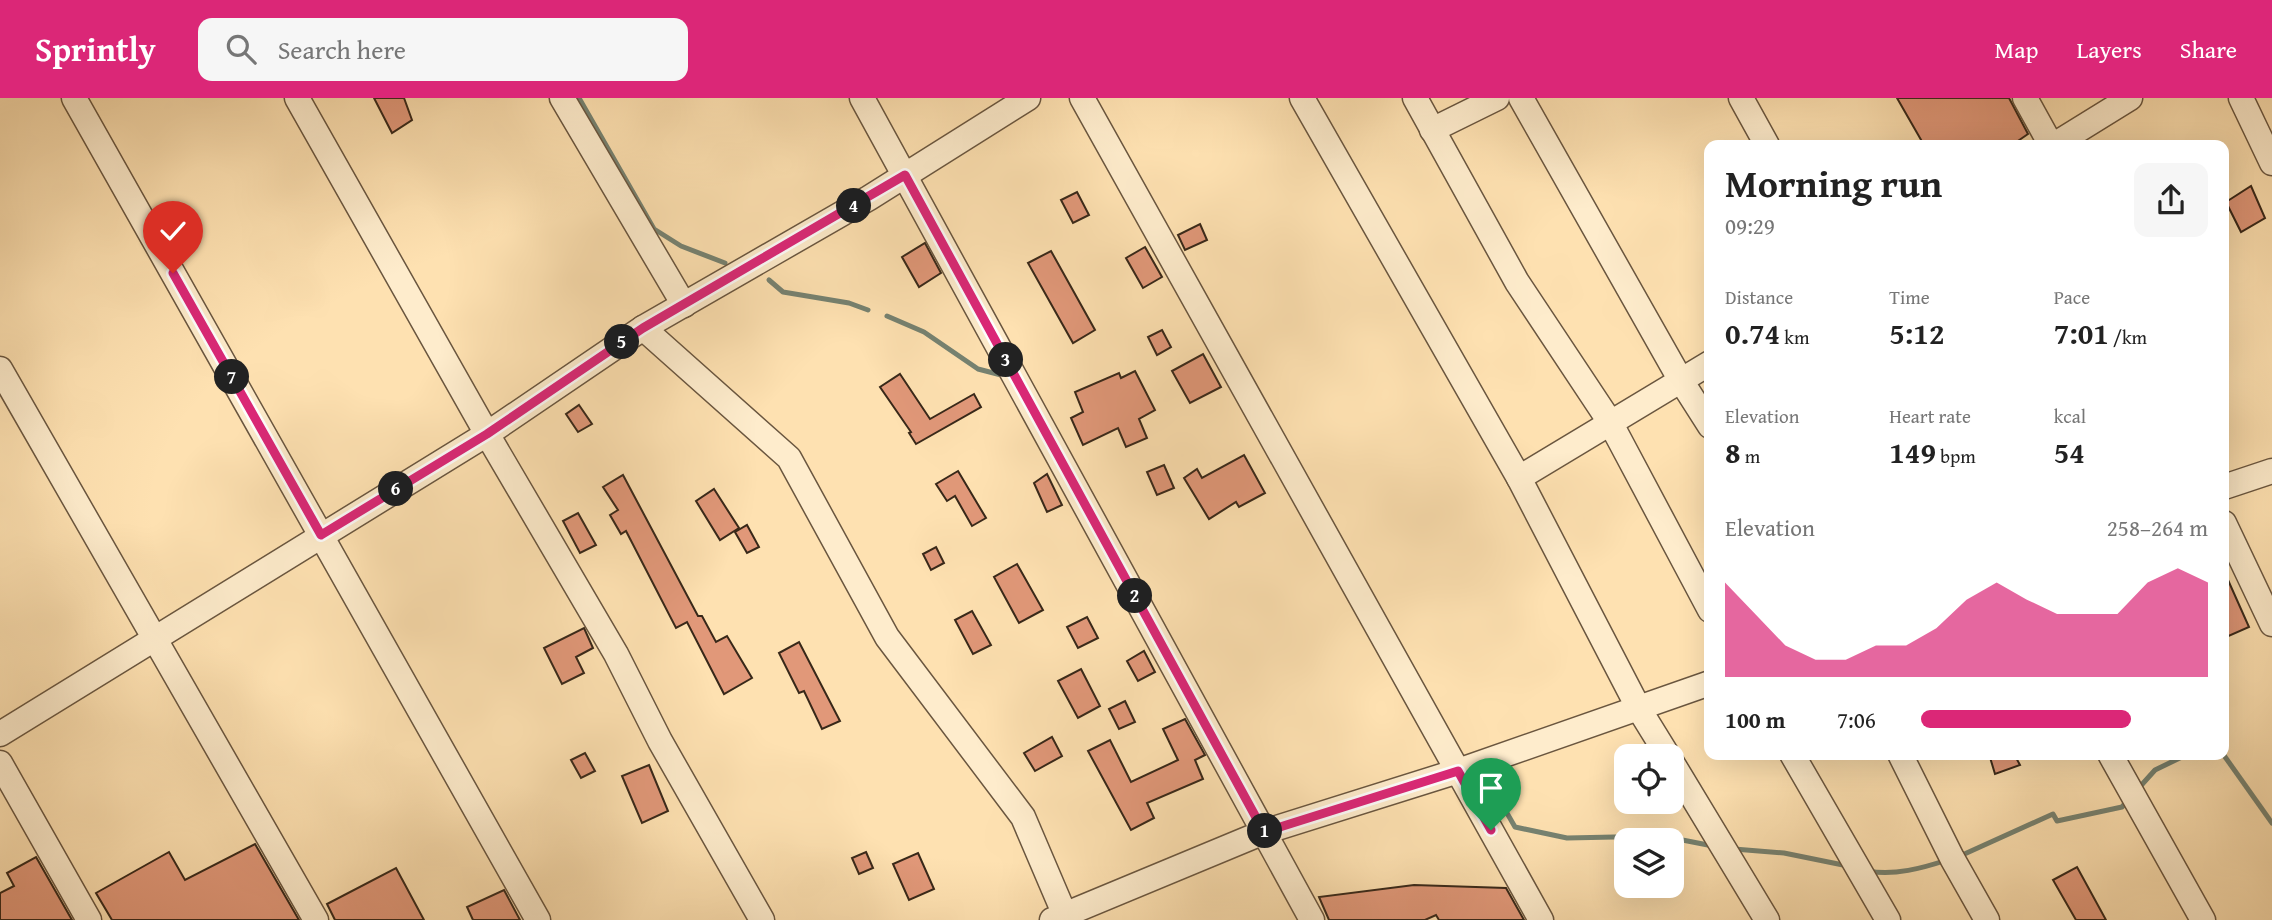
<!DOCTYPE html>
<meta charset="utf-8">
<style>
body{margin:0;font-family:"Gentium Book Plus",serif;background:#f6f6f6;color:#222;height:100vh;display:flex;flex-direction:column;font-size:26px;white-space:nowrap}
*{box-sizing:border-box;margin:0}
p{font-size:23px;color:#767676}
.icon{flex:none;width:38px;height:38px;fill:none;stroke:currentColor;stroke-width:2;stroke-linecap:round;stroke-linejoin:round}
.map{position:relative;flex:1;overflow:hidden}
.drawer{position:absolute;left:1704px;top:42px;width:525px;height:620px;display:flex;flex-direction:column;background:#fff;border-radius:14px;box-shadow:0 7px 28px #0002}
.drawer>*{flex:none}
.buttons{position:absolute;left:1614px;top:646px;display:grid;gap:14px}
.buttons a{display:grid;place-items:center;width:70px;height:70px;border-radius:14px;background:#fff;box-shadow:0 7px 28px #0002;font-size:35px}
.pin{position:absolute;display:grid;place-items:center;width:60px;height:60px;color:#fff;margin:-72px -30px;border-radius:50% 50% 50% 0;rotate:-45deg;box-shadow:0 0 7px #0007}
.pin .icon{rotate:45deg}
.km{position:absolute;width:35px;height:35px;margin:-18px;border-radius:50%;background:#222;color:#fff;font-size:19px;line-height:35px;text-align:center}
.round{display:grid;place-items:center;flex:none;width:74px;height:74px;border-radius:14px;background:#f6f6f6}
.headline{display:flex;align-items:center;justify-content:space-between;height:119px;padding:0 21px}
h1{font-size:38px;font-weight:800;line-height:52px}
.stats{display:grid;grid-template-columns:repeat(3,1fr);gap:10px;height:119px;padding:7px 21px}
.stats div{display:grid;align-content:center}
.stats b{font-size:30px;font-weight:800}
.stats small{font-size:19px;font-weight:400}
.stats p{font-size:19px}
.chart{height:196px;padding:14px 21px}
.chart p{display:flex;justify-content:space-between}
.chart svg{width:100%;height:126px;margin-top:7px;fill:#db2777;opacity:.7}
ul{padding:0 21px;list-style:none;font-size:23px}
li{display:grid;grid-template-columns:112px 84px 1fr;align-items:center;height:52px}
li i{height:18px;border-radius:9px;background:#db2777}
header{display:flex;align-items:center;gap:42px;box-sizing:border-box;height:98px;padding:0 35px;background:#db2777;color:#fff}
header strong{font-size:33px}
nav{display:flex;gap:38px;margin-inline-start:auto;font-size:24px}
.search{width:490px;height:63px;background:#f6f6f6;display:flex;align-items:center;gap:18px;box-sizing:border-box;padding:0 24px;border-radius:14px;color:#767676;font-size:26px}
.map>svg:first-child{display:block}
.lines{fill:none;stroke-linecap:round;stroke-linejoin:round}
.stream{stroke:#768271;stroke-width:5}
.building{fill:#e19879;stroke:#382819;stroke-width:2}
.minor-casing{stroke:#6a563f;stroke-width:27}
.minor{stroke:#feeccc;stroke-width:24}
.route-casing{stroke:#fff;stroke-width:14}
.route{stroke:#db2777;stroke-width:9}
</style>
<header>
<strong>Sprintly</strong>
<div class="search"><svg class="icon" aria-label="search" viewBox="0 0 24 24"><circle cx="10" cy="10" r="6"/><path d="M15 15l6 6"/></svg>Search here</div>
<nav><a>Map</a><a>Layers</a><a>Share</a></nav>
</header>
<div class="map">
<svg width="2272" height="822" viewBox="0 0 2272 822">
<rect width="100%" height="100%" fill="#fee1b1"/>
<filter id="stains"><feTurbulence type="fractalNoise" baseFrequency=".00286" numOctaves="4"/><feColorMatrix values="0 0 0 0 .2 0 0 0 0 .09 0 0 0 0 .02 0 0 0 .5 -.17"/></filter>
<radialGradient id="worn" r=".72"><stop offset=".6" stop-color="#630" stop-opacity="0"/><stop offset="1" stop-color="#630" stop-opacity=".3"/></radialGradient>
<g class="lines">
<g class="stream">
<path d="M579 0 654 131 681 148 725 165"/>
<path d="M769 182 783 194 849 205 868 212"/>
<path d="M887 218 924 234 978 271 1005 278"/>
<path d="M2223 656 2272 725"/>
<path d="M1477 675 1492 689 1515 729 1567 740 1662 738 1713 748"/>
<path d="M2137 692 2155 672 2188 656"/>
<path d="M1734 751 1784 755 1848 768"/>
<path d="M1960 758 2053 716 2057 723 2122 709 2128 702"/>
<path d="M1868 773C1894 778 1923 770 1947 762"/>
</g>
</g>
<g class="building">
<path d="M374 0H404L412 22 392 35Z"/>
<path d="M1897 0H2009L2028 36 2012 47H1924Z"/>
<path d="M2251 88 2265 120 2241 134 2226 104Z"/>
<path d="M1077 94 1089 117 1073 125 1061 102Z"/>
<path d="M1200 126 1207 142 1185 152 1178 137Z"/>
<path d="M925 145 941 175 919 189 902 159Z"/>
<path d="M1145 149 1162 179 1143 190 1126 160Z"/>
<path d="M1051 153 1095 232 1073 245 1028 165Z"/>
<path d="M1162 232 1171 249 1157 257 1148 239Z"/>
<path d="M1203 256 1221 289 1190 305 1172 273Z"/>
<path d="M1135 273 1155 312 1139 321 1147 340 1126 349 1118 330 1083 347 1071 320 1083 314 1075 294 1119 275 1121 280Z"/>
<path d="M900 276 930 321 974 296 981 309 916 346 909 335 911 334 880 289Z"/>
<path d="M579 307 592 326 578 334 566 316Z"/>
<path d="M1244 357 1265 395 1239 409 1236 404 1209 421 1184 380 1197 371 1202 380Z"/>
<path d="M1164 367 1174 390 1157 397 1147 374Z"/>
<path d="M958 373 986 420 972 428 955 398 947 403 936 386Z"/>
<path d="M1047 376 1062 407 1047 414 1034 385Z"/>
<path d="M623 377 698 518H702L716 544 727 538 752 580 724 596 687 524 676 530 626 433 621 436 610 417 618 412 603 389Z"/>
<path d="M714 391 739 430 720 442 696 403Z"/>
<path d="M578 415 596 447 580 455 563 423Z"/>
<path d="M747 427 759 449 747 455 735 434Z"/>
<path d="M936 449 944 465 931 472 923 456Z"/>
<path d="M1017 466 1043 512 1019 525 994 479Z"/>
<path d="M2224 473 2249 529 2224 540Z"/>
<path d="M972 513 991 547 973 556 955 522Z"/>
<path d="M1087 519 1098 540 1078 550 1067 529Z"/>
<path d="M584 530 593 550 576 559 584 575 562 586 544 550Z"/>
<path d="M799 544 840 623 822 631 804 593 799 595 779 555Z"/>
<path d="M1144 553 1155 574 1138 583 1127 563Z"/>
<path d="M1081 571 1100 608 1078 620 1058 583Z"/>
<path d="M1125 603 1135 624 1119 631 1109 611Z"/>
<path d="M1185 621 1205 657 1195 662 1203 681 1147 705 1154 720 1131 732 1088 653 1110 642 1131 684 1178 662 1163 631Z"/>
<path d="M1052 639 1062 658 1035 673 1024 655Z"/>
<path d="M585 655 595 673 581 680 571 662Z"/>
<path d="M1989 656H2014L2020 667 1995 676Z"/>
<path d="M649 667 668 713 642 725 622 678Z"/>
<path d="M255 746 299 822H112L96 795 169 754 185 782Z"/>
<path d="M866 754 873 770 859 776 852 760Z"/>
<path d="M918 755 934 791 909 802 893 766Z"/>
<path d="M36 759 72 822H0V795L14 788 7 775Z"/>
<path d="M2077 769 2106 822H2076L2053 782Z"/>
<path d="M396 770 424 822H335L327 806Z"/>
<path d="M1414 787 1506 790 1524 822H1439L1436 817 1425 822H1329L1319 799Z"/>
<path d="M504 792 520 822H473L467 809Z"/>
</g>
<g class="lines">
<g class="minor-casing">
<g id="minor">
<path d="M74 0 538 822"/>
<path d="M297 0 487 336 616 556 660 643 762 822"/>
<path d="M562 0 684 207"/>
<path d="M862 0 1312 822"/>
<path d="M1082 0 1541 822"/>
<path d="M1302 0 1519 380 1639 611 1668 658"/>
<path d="M1415 0 1517 184 1610 324 1710 512"/>
<path d="M1521 0 1680 281 1710 328"/>
<path d="M1741 0 1767 47"/>
<path d="M2025 0 2051 47"/>
<path d="M2241 0 2272 65"/>
<path d="M1432 32 1497 0"/>
<path d="M2054 47 2130 0"/>
<path d="M643 230 789 360 887 539 1023 719 1067 822"/>
<path d="M0 271 316 822"/>
<path d="M1519 380 1710 265"/>
<path d="M2224 389 2272 373"/>
<path d="M2224 425 2272 526"/>
<path d="M0 636 487 336 643 230 869 100 1028 0"/>
<path d="M1792 656 1888 822"/>
<path d="M1900 656 1952 760 1987 822"/>
<path d="M2110 656 2203 822"/>
<path d="M1671 663 1767 822"/>
<path d="M0 665 89 822"/>
<path d="M1052 822 1264 734 1458 673 1710 585"/>
</g>
</g>
<use href="#minor" class="minor"/>
</g>
<g class="lines">
<g class="route-casing">
<path id="route" d="M173 175 321 437 487 336 643 230 905 77 1264 734 1458 673 1491 732"/>
</g>
<use href="#route" class="route"/>
</g>
<rect width="100%" height="100%" filter="url(#stains)"/>
<rect width="100%" height="100%" fill="url(#worn)"/>
</svg>
<div class="buttons">
<a><svg class="icon" aria-label="locate" viewBox="0 0 24 24"><circle cx="12" cy="12" r="6"/><path d="M12 2v4M12 18v4M2 12h4M18 12h4"/></svg></a>
<a><svg class="icon" aria-label="layers" viewBox="0 0 24 24"><path d="M12 4l9 5-9 5-9-5zM3 14l9 5 9-5"/></svg></a>
</div>
<div class="pin" style="left:1491px;top:732px;background:#1e9e55"><svg class="icon" aria-label="arrive" viewBox="0 0 24 24"><path d="M6 21V4h12l-3 4 3 4H6"/></svg></div>
<div class="pin" style="left:173px;top:175px;background:#d93025"><svg class="icon" aria-label="check" viewBox="0 0 24 24"><path d="M5 12l5 5 9-10"/></svg></div>
<b class="km" style="left:1265px;top:733px">1</b>
<b class="km" style="left:1135px;top:498px">2</b>
<b class="km" style="left:1006px;top:262px">3</b>
<b class="km" style="left:854px;top:108px">4</b>
<b class="km" style="left:622px;top:244px">5</b>
<b class="km" style="left:396px;top:391px">6</b>
<b class="km" style="left:232px;top:279px">7</b>
<section class="drawer">
<div class="headline"><div><h1>Morning run</h1><p>09:29</p></div><a class="round"><svg class="icon" aria-label="share" viewBox="0 0 24 24"><path d="M12 15V3M7 8l5-5 5 5M5 13v7h14v-7"/></svg></a></div>
<div class="stats">
<div><p>Distance</p><b>0.74<small> km</small></b></div>
<div><p>Time</p><b>5:12</b></div>
<div><p>Pace</p><b>7:01<small> /km</small></b></div>
</div>
<div class="stats">
<div><p>Elevation</p><b>8<small> m</small></b></div>
<div><p>Heart rate</p><b>149<small> bpm</small></b></div>
<div><p>kcal</p><b>54</b></div>
</div>
<div class="chart"><p><span>Elevation</span>258–264 m</p>
<svg viewBox="0 0 160 44" preserveAspectRatio="none"><path d="M0 44V11L10 22L20 33L30 38L40 38L50 33L60 33L70 27L80 17L90 11L100 17L110 22L120 22L130 22L140 11L150 6L160 11V44z"/></svg>
</div>
<ul>
<li><b>100 m</b>7:06<i style="width:73%"></i></li>
</ul>
</section>
</div>
